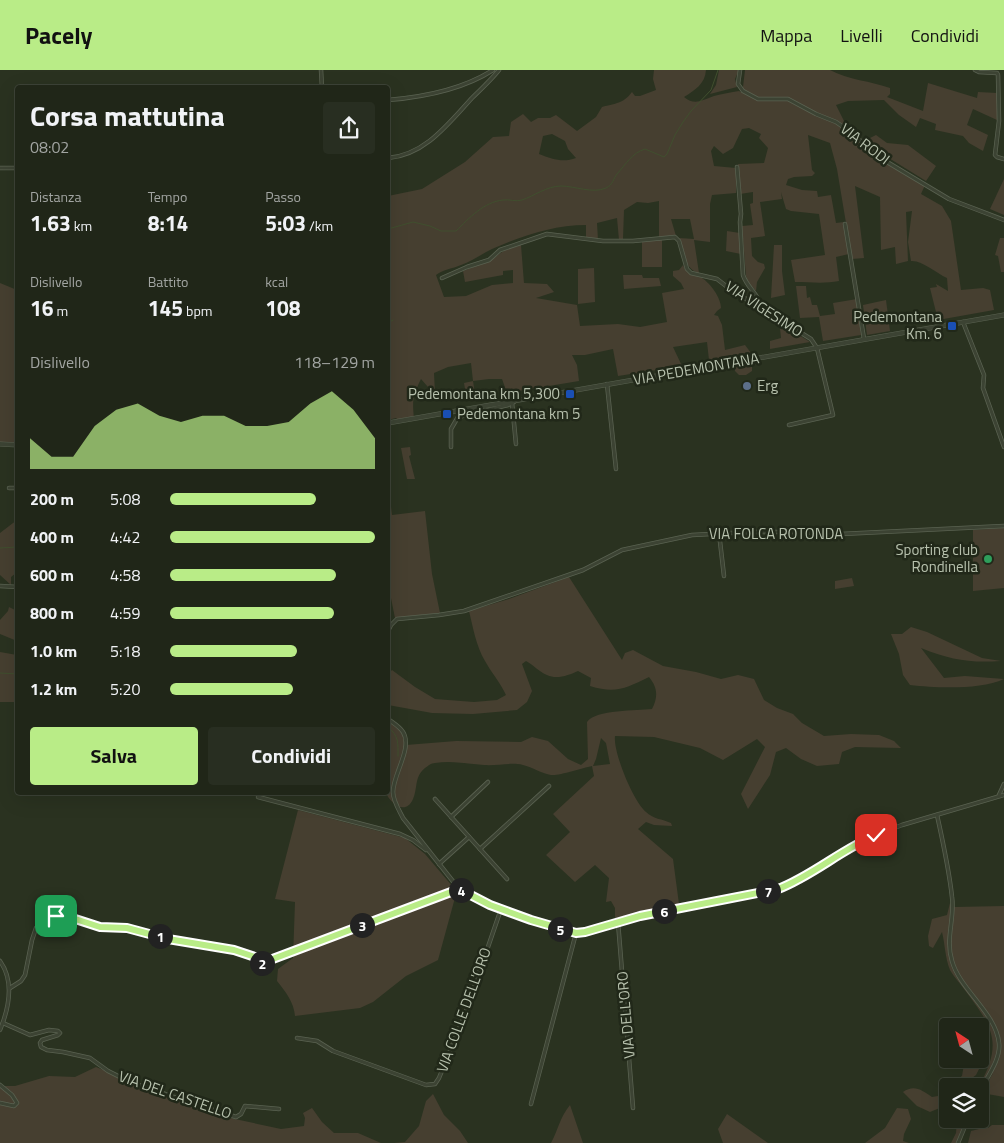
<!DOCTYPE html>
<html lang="it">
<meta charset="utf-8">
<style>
body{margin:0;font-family:"Titillium Web",sans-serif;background:#282e21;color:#f1f3f6;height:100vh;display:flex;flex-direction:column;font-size:19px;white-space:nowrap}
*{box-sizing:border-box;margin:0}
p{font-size:16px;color:#a2a5a2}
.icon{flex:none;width:28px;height:28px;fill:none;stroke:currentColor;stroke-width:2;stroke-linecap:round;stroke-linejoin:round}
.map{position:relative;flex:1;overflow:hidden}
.drawer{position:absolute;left:15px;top:15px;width:375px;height:710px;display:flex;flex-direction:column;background:#202618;border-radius:5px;box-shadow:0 5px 20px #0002,0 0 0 1px #3d4337}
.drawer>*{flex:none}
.needle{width:32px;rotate:324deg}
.fabs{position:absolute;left:939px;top:948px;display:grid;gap:10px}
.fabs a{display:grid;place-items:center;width:50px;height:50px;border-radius:5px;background:#202618;box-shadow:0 5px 20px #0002,0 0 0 1px #3d4337;font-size:25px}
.pin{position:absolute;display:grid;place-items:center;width:42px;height:42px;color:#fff;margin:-21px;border-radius:10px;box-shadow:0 2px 8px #0006}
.km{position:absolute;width:25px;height:25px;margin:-12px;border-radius:50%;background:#222;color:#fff;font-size:14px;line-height:25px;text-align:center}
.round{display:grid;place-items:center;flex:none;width:52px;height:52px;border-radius:5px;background:#282e21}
.overview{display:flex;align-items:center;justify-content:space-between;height:85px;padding:0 15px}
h1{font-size:28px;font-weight:700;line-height:38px}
.metrics{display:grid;grid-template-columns:repeat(3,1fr);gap:8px;height:85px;padding:5px 15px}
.metrics div{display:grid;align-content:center}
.metrics b{font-size:21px;font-weight:700}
.metrics small{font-size:14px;font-weight:400}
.metrics p{font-size:14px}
.chart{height:140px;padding:10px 15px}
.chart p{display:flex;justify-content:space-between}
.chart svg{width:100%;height:90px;margin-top:5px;fill:#b9ec87;opacity:.7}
.primary-button{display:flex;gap:10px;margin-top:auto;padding:10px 15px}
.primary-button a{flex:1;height:58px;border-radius:5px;background:#b9ec87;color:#111;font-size:20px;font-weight:700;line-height:58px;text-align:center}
.primary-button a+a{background:#282e21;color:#f1f3f6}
ul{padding:0 15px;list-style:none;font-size:16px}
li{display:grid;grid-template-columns:80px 60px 1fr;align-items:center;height:38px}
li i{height:12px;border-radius:6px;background:#b9ec87}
header{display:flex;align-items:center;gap:30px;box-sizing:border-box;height:70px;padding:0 25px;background:#b9ec87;color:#111}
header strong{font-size:24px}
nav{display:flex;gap:28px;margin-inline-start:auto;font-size:18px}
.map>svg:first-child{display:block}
.green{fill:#463f30;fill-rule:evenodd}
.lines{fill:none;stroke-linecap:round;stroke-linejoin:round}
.stream{stroke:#404f2e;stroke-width:1}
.minor-casing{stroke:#5a6251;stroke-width:4.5}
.tertiary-casing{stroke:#5a6251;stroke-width:5}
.minor{stroke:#3c4333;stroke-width:3}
.tertiary{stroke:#3c4333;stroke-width:4}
.route-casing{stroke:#fff;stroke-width:10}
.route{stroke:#b9ec87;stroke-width:6}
.transit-dot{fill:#1a4fb4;stroke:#212819;stroke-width:2}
.service-dot{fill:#5c6f8a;stroke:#212819;stroke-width:2}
.leisure-dot{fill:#2e9e5b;stroke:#212819;stroke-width:2}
.labels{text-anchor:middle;stroke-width:5;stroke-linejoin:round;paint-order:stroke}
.street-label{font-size:15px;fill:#b7c1ad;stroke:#212819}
.poi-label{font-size:15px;fill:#b7c1ad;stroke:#212819;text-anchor:end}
</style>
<header>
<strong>Pacely</strong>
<nav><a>Mappa</a><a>Livelli</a><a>Condividi</a></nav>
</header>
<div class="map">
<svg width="1004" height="1073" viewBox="0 0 1004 1073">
<rect width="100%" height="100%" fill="#2a3220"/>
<g class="green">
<path d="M654 0H706C705 14 695 20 684 27 695 36 702 30 714 26 722 24 731 22 739 21L741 22 743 17 745 0H830C848 10 871 11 890 18V24L887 27 923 41 928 13 977 28 978 22 997 23V50L973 39 967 55 988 65 983 81 969 73 963 66 935 60 936 54 920 48 916 57 899 45 884 30 848 31 836 35 849 61 882 89 925 115 921 124 942 136 951 151 961 220 983 218 990 220 994 240 938 250 930 218 937 217 936 214 948 221 947 208C936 203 922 190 911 191L908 172 912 141 906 142 908 191 896 194 895 177 881 180 880 127 855 116 864 188 852 189 837 99 830 73 808 65 812 100 815 103 812 106 794 107 788 109 786 115 802 120 817 121 818 127 831 125 836 153 844 152 849 184 836 187 839 211C824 214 810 212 795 212L791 190 825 185 819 144 791 141 786 139 781 122 782 129 760 132 765 166 751 168 752 186 758 192 764 194 765 198 757 212 756 221 748 212 746 206 742 156 753 155 750 134 753 133V122L740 124 738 94 764 93 768 78 759 68 761 64 749 58 742 59 733 78 723 84 714 76 711 81 714 96 736 98V123L712 125 710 134V172L694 170 699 203C684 199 684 183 680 170L679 168 694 169 690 149H671L676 166 659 167V131L648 133 637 132 624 140 623 169 619 170 617 148 597 153 598 170 586 167V155C554 155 521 166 492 179 482 184 472 191 461 195 452 199 444 199 436 205L444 227 466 226 492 215 513 213V200L503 201V205L465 212 463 201 489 191 505 180 521 175 524 213 547 214 554 222 536 228 577 235 580 256 618 254 640 257 667 252 662 223 684 219 681 213 673 206V201L679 200 683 195C689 207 692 202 702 208 711 214 721 228 721 238L717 241 714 245 718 246 722 255 725 280 745 275 751 283 727 288 709 290 707 272 673 277 682 296 618 306 613 279 585 285H572L577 295 579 311 507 323 502 309H489L473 311 476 330 467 331 464 313 473 311 471 293 448 297 434 303 435 323 428 317 421 309C413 325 412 330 414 348L398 350 396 348 388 350V126L422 119 465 92 493 67 509 66 511 52 523 44 531 52 538 48H550L556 45 577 61 596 47 602 37C616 33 623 34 632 22L635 26H640L656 20 653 9ZM552 64 565 71 568 79 576 88C563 93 552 89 539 84L543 66Z"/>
<path d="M719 0H739L735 9 737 17 710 24 716 15Z"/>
<path d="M876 65 887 73 908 75 936 96 926 111 884 85 866 70Z"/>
<path d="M1004 109V145L990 139Z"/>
<path d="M727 161 740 163 741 184 726 181Z"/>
<path d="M1000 168H1004V202H1001L998 186 995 185Z"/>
<path d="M662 169V197H642V172Z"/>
<path d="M774 175H782V201L785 225 771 228Z"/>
<path d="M594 198 595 232 578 234V199Z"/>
<path d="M623 205H642L643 208H659L661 216 624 219Z"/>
<path d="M0 213 17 220V375L0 374Z"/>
<path d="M796 216H806L807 228 810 227 812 235H817L820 246 835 244 833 233 857 229 861 265 823 271 819 247 800 248Z"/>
<path d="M886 230 890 261 867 265 863 235Z"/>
<path d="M786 257 810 272 770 279V271L781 268 780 258Z"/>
<path d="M752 292V301L746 305H739L735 301 734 294Z"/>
<path d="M410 377 411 385 409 386 415 409H407L401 378Z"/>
<path d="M388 411 392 445 425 441 432 504 440 543 395 548 388 513Z"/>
<path d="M17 450V502L11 507V515L0 505V463Z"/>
<path d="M1004 458V518L973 521V460Z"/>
<path d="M569 507 622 590 625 583 633 580 663 596 696 602 721 609 738 605 754 609 764 630 777 638 793 644 802 653 824 666 851 664 879 665 894 671 901 678 855 677 842 682 839 694 817 696 801 689 786 678 776 682 770 705 748 739 741 724 765 677 757 669 723 690 700 678 654 667 615 666C613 682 633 731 646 742 653 749 662 749 671 753L672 756 654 755 646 752 638 759 673 789 679 834 615 848V838L611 831 606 832 609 808 595 795 575 812 546 785 570 762 553 744 594 706 592 696C582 698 559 706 551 705 543 704 532 697 523 695 511 692 497 696 484 695 468 694 451 690 435 693 431 693 428 696 425 698 414 707 418 718 413 729 406 746 390 733 386 723L388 722V649L403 662 406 675 456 671 521 672 532 667 548 671 568 689 581 695 588 689 587 652C596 639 637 641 652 639 658 627 658 618 649 607 626 618 616 624 590 616L591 608 578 601C569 605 557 610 547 605 539 602 534 595 526 591L522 594 532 621 527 632 517 640 473 644 432 643 388 635V604L392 600 415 617 435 629 474 632 497 630 506 625C500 612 491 602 485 591 476 576 473 557 469 541L509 529ZM601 668 606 673 610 694 593 696 596 689Z"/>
<path d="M852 508 854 516 835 519V511Z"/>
<path d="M9 537 17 541V571L0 564V550L8 541Z"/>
<path d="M911 557 927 562 982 588 1001 591C969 593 951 590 921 578L944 608 965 606 1004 609C980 620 937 618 910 615L903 605 899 584 891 564H902Z"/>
<path d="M0 582 17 585V632H0Z"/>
<path d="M298 740 405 768 425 784 453 817 456 824 438 890 406 906 373 932 360 938 295 946C294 932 285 921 277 911L278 899 293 888 295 832 275 829Z"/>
<path d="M950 833 955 837 1004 836V1027L982 1023 993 1003 984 1012 980 1019 979 1016C1004 972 992 956 964 919 959 912 954 907 950 900 945 888 945 874 942 862L933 878 929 876 928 866 932 849 947 845Z"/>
<path d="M980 964 985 982 982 993 976 1005 961 1016H948L947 1035 930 1042 917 1036 903 1022C914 1014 922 1020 932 1027L938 1026 946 1017 962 1006 964 994 970 989H980Z"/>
<path d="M96 997 197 1038 235 1049 281 1059 304 1056 305 1048 303 1043 312 1038 322 1052 334 1063H358L381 1073H0V1016H15L49 1006 75 1007Z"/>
<path d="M433 1024 444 1045 460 1061 468 1073H394L405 1072 419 1056 426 1031Z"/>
<path d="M570 1035 583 1073H551C559 1058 559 1049 570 1035Z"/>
<path d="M897 1038 908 1039 911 1049 904 1064 903 1071 909 1073H865L885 1058Z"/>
<path d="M727 1044 768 1073H723L718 1059Z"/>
<path d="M957 1049H966L957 1073H951L956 1063Z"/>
<path d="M992 1055H1004V1073H968L971 1061 979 1059 982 1057 988 1058Z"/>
</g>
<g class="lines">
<g class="stream">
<path d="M388 159 413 152 430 156 441 161H456C469 148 484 132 503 130 509 129 516 132 522 130 534 126 547 116 561 116 575 116 593 124 606 118 613 115 613 109 617 104 626 94 632 83 645 79L664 87 667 84 675 65 683 52 691 41 711 20 718 0"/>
<path d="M388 253 393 250"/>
<path d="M0 478 18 477"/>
<path d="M0 603 18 604"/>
<path d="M388 657C399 666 398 673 398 686"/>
</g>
<g class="minor-casing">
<g id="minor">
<path d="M321 0 322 18"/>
<path d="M740 0 738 14 743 21 758 29H788L816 44 836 52 849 61 882 89 949 129 1004 150"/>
<path d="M975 0 979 2 997 3 998 5 999 51 995 85 997 87 1004 89"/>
<path d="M388 30C424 27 462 20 493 0"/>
<path d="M388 88C425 85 448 54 472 28 481 19 491 10 499 0"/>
<path d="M737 97 741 144 740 152 743 205C747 218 760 225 762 239"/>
<path d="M0 98H18"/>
<path d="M845 154 864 269"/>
<path d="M442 208 467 197 489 190 500 180 547 164 603 171H633L675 167 679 171 687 199 691 203 717 209 730 219 811 269 817 278 833 345 789 355"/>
<path d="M963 252 984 305 983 318 1004 377"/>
<path d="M607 314 616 399"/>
<path d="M512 333 516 374"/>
<path d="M451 377V359L458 347 508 335 514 332"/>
<path d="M9 418H18"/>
<path d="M719 463 724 506"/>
<path d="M0 516 18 517"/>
<path d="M388 561 391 555 397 549 439 545 464 541 583 500 622 480 692 465 750 462H801L841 464 1004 456"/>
<path d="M388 649C393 653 399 656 403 662 413 678 393 704 393 722 393 731 399 740 403 748L459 819 490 835 531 850 569 862H585L640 846 778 819 797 809 871 767 902 755 1004 725"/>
<path d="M999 725 1004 714"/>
<path d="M258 727 400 764 413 770 426 780"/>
<path d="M435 729 507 809"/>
<path d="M937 745C943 772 949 799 952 827 955 848 945 869 952 891 960 920 996 943 999 973 1001 989 987 1007 980 1021"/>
<path d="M451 747 488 712"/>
<path d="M480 779 549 716"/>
<path d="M439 794 469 767"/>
<path d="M618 852 633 1038"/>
<path d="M0 891C15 912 9 938 0 960"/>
<path d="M10 918 21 911 25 905 32 870 36 858 45 850 56 846H66L97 856 127 858 168 869 234 880 255 887 262 893 459 819"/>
<path d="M3 953 30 965 49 960 58 961 60 963 58 965 42 970 40 973 41 977 47 980 63 982 90 988 108 1001 130 1012 194 1034 236 1047 241 1044 245 1036 279 1039"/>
<path d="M297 968 317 971 333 981 426 1015 435 1014 439 1008 465 944 501 839"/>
<path d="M0 1015 12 1025 17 1033 14 1036 0 1033"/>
<path d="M531 1034 576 863"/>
<path d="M958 1073 968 1049"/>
</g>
</g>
<g class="tertiary-casing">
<g id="tertiary">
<path d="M388 353 1004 245"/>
<path d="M0 374 18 375"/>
</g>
</g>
<use href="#minor" class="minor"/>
<use href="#tertiary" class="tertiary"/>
</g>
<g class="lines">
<g class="route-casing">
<path id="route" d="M56 846H66L100 857 127 858 168 869 234 880 255 887 262 893 459 819 490 835 531 850 576 863 585 862 640 846 778 819C812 806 842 779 876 765"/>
</g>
<use href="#route" class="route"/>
</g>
<g class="transit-dot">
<rect x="947" y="251" width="10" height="10" rx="2.5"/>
<rect x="565" y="319" width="10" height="10" rx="2.5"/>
<rect x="442" y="339" width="10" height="10" rx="2.5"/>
</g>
<circle class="service-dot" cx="747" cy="316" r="5"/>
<circle class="leisure-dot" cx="988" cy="489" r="5"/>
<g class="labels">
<g class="street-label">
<text transform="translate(865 74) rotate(37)" y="5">VIA RODI</text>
<text transform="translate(764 239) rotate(33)" y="5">VIA VIGESIMO</text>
<text transform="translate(696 299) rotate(-10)" y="5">VIA PEDEMONTANA</text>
<text x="776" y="469">VIA FOLCA ROTONDA</text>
<text transform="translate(464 940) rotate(-70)" y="5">VIA COLLE DELL'ORO</text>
<text transform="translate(626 945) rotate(-95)" y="5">VIA DELL'ORO</text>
<text transform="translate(175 1025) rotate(19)" y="5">VIA DEL CASTELLO</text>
</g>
<g class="poi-label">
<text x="942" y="252">Pedemontana<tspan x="942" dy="17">Km. 6</tspan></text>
<text x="757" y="321" text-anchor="start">Erg</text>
<text x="560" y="329">Pedemontana km 5,300</text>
<text x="457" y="349" text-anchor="start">Pedemontana km 5</text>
<text x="978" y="485">Sporting club<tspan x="978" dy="17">Rondinella</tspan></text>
</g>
</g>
</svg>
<div class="fabs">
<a><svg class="needle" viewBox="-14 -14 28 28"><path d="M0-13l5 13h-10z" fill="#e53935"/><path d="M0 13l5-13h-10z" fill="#a2a5a2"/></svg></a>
<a><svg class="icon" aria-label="layers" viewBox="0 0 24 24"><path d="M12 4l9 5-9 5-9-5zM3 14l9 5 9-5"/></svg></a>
</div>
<div class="pin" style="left:56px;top:846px;background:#1e9e55"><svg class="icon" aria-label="arrive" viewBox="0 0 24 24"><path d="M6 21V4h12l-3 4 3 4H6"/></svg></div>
<div class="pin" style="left:876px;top:765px;background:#d93025"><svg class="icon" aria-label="check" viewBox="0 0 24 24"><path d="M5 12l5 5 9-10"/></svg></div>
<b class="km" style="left:160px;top:866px">1</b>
<b class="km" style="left:262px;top:893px">2</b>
<b class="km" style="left:362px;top:855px">3</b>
<b class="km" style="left:461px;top:820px">4</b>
<b class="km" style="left:560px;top:859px">5</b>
<b class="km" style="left:664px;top:841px">6</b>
<b class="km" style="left:768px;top:821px">7</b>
<section class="drawer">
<div class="overview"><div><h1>Corsa mattutina</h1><p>08:02</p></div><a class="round"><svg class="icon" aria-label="share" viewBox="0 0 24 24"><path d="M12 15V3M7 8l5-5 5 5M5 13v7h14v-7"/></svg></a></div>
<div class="metrics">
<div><p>Distanza</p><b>1.63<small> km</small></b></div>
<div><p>Tempo</p><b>8:14</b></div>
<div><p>Passo</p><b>5:03<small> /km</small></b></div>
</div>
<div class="metrics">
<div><p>Dislivello</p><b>16<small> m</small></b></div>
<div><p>Battito</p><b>145<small> bpm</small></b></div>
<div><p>kcal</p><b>108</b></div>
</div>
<div class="chart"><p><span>Dislivello</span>118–129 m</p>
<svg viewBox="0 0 160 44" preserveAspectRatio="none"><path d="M0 44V29L10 38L20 38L30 23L40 15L50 12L60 18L70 21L80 18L90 18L100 23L110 23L120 21L130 12L140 6L150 15L160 29V44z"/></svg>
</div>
<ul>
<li><b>200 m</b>5:08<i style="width:71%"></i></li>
<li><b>400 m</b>4:42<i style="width:100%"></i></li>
<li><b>600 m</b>4:58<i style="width:81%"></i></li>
<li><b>800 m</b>4:59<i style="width:80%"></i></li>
<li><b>1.0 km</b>5:18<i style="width:62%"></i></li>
<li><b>1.2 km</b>5:20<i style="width:60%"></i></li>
</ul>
<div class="primary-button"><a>Salva</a><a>Condividi</a></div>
</section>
</div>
